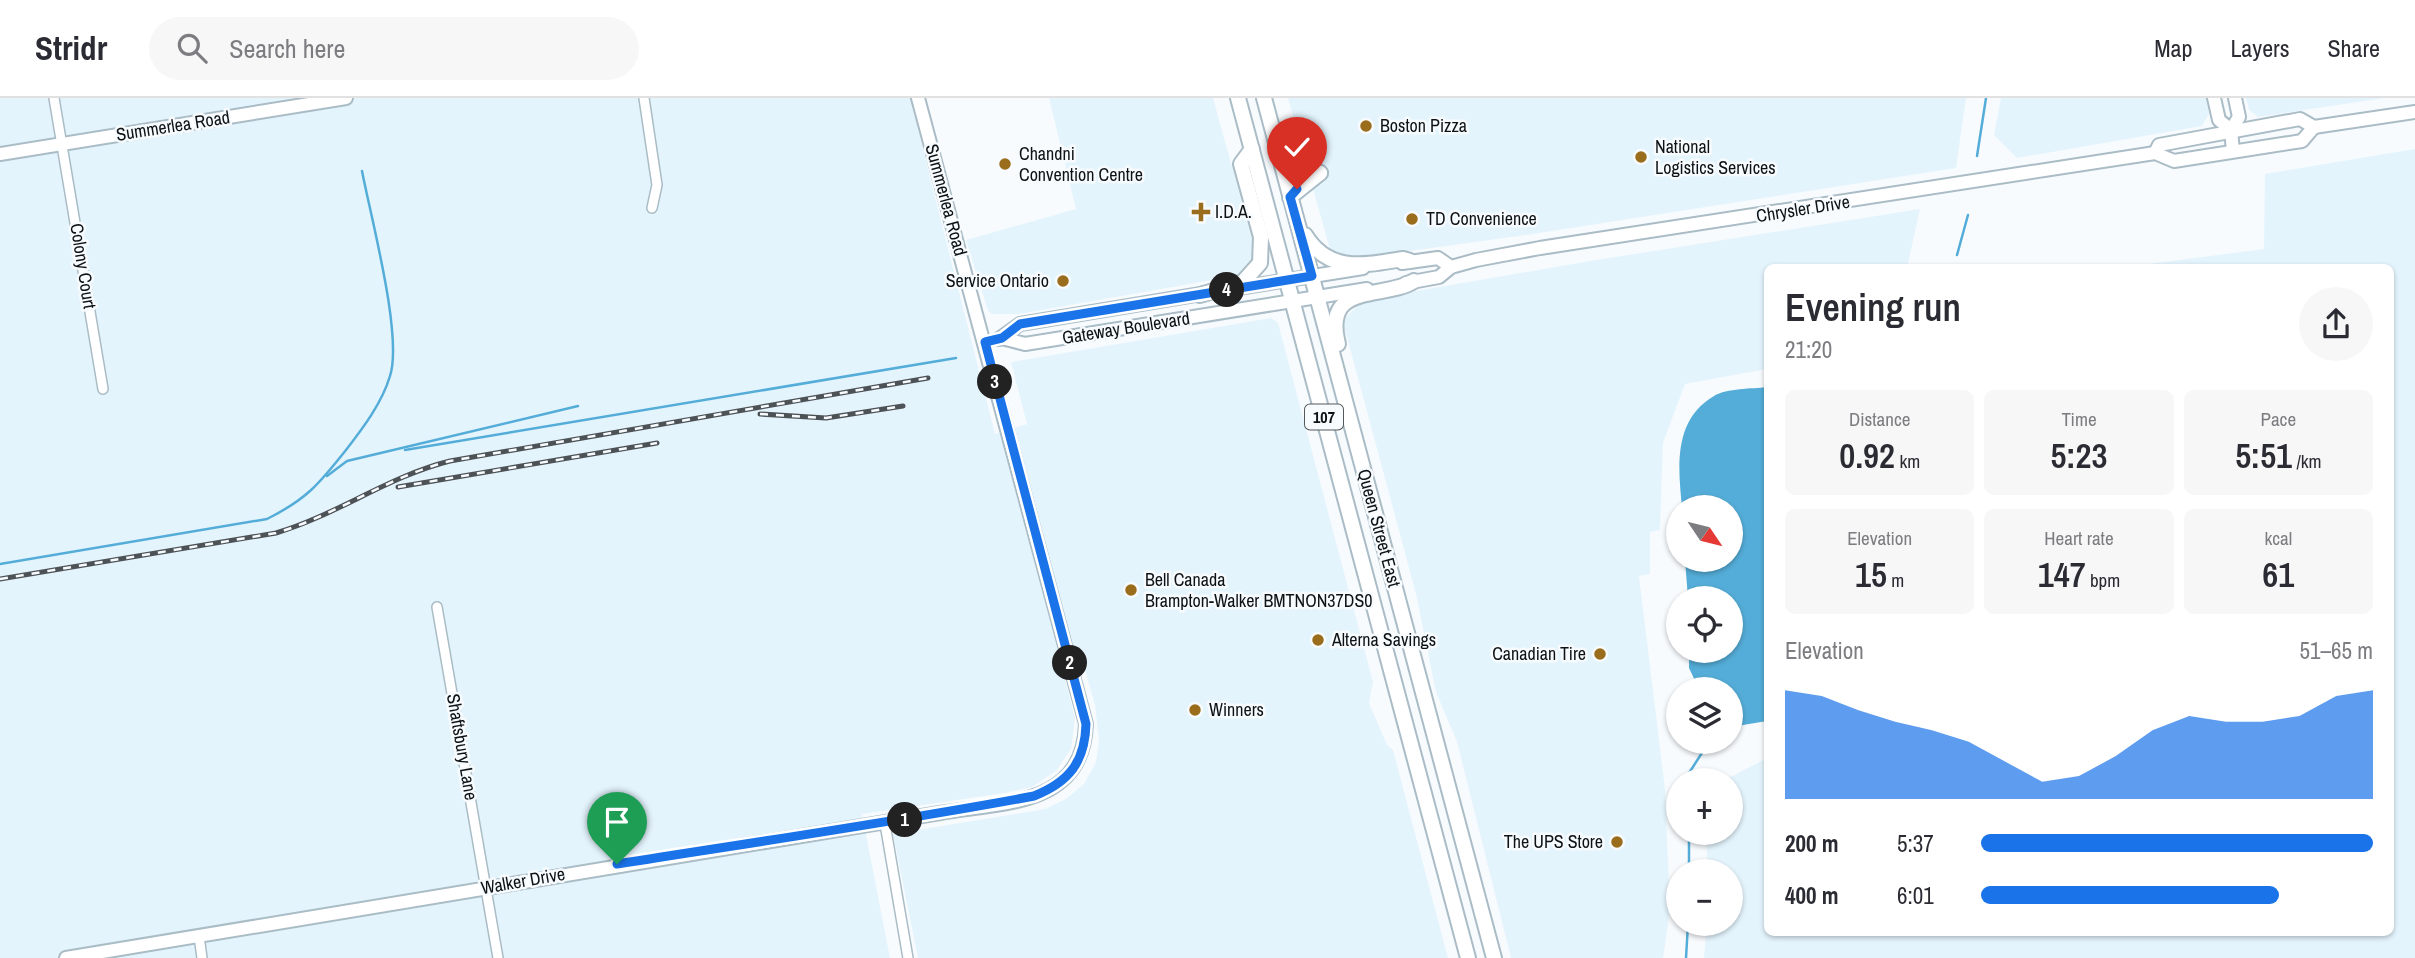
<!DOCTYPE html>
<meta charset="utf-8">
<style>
body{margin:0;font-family:"Archivo Narrow",sans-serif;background:#f7f7f7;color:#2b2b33;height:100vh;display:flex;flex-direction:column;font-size:26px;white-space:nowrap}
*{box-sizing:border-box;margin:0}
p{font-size:23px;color:#7c7c81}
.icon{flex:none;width:38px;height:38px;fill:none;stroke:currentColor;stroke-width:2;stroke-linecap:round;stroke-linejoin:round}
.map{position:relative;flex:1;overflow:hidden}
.side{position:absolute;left:1764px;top:166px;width:630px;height:672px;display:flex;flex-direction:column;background:#fff;border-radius:10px;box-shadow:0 2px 5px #0004}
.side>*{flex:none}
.needle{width:46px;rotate:125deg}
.buttons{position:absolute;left:1666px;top:397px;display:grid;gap:14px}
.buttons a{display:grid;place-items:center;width:77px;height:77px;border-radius:50%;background:#fff;box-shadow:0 2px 5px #0004;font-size:35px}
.pin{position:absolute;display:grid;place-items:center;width:60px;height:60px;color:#fff;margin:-72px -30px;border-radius:50% 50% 50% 0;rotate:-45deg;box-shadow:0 0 7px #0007}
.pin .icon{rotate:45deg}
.km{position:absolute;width:35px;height:35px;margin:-18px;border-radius:50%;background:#222;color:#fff;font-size:19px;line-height:35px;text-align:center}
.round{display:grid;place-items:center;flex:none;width:74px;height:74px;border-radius:37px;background:#f7f7f7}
.overview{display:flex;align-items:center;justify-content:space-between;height:119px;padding:0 21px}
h1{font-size:38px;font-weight:600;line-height:52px}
.metrics{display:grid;grid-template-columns:repeat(3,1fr);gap:10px;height:119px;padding:7px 21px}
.metrics div{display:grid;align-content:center;border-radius:10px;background:#f7f7f7;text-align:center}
.metrics b{font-size:35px;font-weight:600}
.metrics small{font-size:19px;font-weight:400}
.metrics p{font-size:19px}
.chart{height:196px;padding:14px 21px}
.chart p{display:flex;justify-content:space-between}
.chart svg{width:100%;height:126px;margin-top:7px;fill:#1a73e8;opacity:.7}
ul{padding:0 21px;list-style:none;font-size:23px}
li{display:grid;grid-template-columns:112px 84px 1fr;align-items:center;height:52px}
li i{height:18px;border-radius:9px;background:#1a73e8}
header{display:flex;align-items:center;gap:42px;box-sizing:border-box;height:98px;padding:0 35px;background:#fff;border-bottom:2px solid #e1e1e2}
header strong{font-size:33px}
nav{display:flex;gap:38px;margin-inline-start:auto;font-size:24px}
.search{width:490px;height:63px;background:#f7f7f7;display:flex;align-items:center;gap:18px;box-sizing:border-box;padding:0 24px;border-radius:38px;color:#7c7c81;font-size:26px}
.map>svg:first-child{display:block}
.built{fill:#e4f4fd}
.water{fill:#54add8}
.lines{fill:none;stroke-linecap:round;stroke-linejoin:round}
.stream{stroke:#54add8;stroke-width:2.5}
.street-casing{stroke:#aabcc6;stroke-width:12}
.secondary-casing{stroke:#aabcc6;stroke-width:16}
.primary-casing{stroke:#aabcc6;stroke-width:18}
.street{stroke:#fff;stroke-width:9}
.secondary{stroke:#fff;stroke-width:12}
.primary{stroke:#fff;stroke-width:14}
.rail-casing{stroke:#4d5256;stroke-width:5}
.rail{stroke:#f8fbfe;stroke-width:2.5;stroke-dasharray:8;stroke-linecap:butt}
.route-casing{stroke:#fff;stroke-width:14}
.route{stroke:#1a73e8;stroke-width:9}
.poi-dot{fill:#9a6d1d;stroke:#f8fbfe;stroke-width:2.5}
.labels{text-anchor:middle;stroke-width:5;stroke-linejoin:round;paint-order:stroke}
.shield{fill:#f8fbfe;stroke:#53585c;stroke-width:2}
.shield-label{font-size:16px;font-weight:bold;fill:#0c1216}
.street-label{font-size:18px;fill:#0c1216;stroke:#f8fbfe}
.poi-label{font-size:18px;fill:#0c1216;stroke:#f8fbfe;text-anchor:start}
</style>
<header>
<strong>Stridr</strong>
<div class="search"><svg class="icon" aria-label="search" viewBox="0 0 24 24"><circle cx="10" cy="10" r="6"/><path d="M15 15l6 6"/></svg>Search here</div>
<nav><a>Map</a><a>Layers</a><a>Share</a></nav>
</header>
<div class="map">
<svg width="2415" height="860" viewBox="0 0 2415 860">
<rect width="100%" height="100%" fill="#f8fbfe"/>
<g class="built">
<path d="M0 0H910L995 336 1027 326 1011 264 1271 220 1278 225 1373 584 1369 605 1387 647 1393 652 1448 860H918L893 736 1045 711 1066 701 1084 686 1096 664 1099 643 1095 607 1085 572 1064 576 1075 621 1071 651 1056 673 1032 689 1005 695 862 716 890 860H0Z"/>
<path d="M1049 0H1213L1255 152 1252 164 1241 177 1019 216H992L988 213 966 142 1076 111Z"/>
<path d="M1288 0H1966L1956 70 1526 137 1352 161 1330 152Z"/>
<path d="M2001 0H2206L2209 16 2202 28 2017 60 1994 37Z"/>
<path d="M2246 0H2384L2258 19 2249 12Z"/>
<path d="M2415 51V860H1704L1707 826H1731V774L1708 773 1706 735H1731V682H1725L1767 660 1768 835H2390V170H2118L2264 151 2265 76Z"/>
<path d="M1920 111 1907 170H1768L1767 271 1685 286 1663 345 1660 432 1650 434V476L1639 478 1665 691 1670 813 1663 860H1511L1457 644 1436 594 1416 496 1344 228 1346 219 1364 202 1590 163Z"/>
</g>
<path class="water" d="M1767 289V623L1731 629V592L1699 591 1689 570V553H1731V500H1688L1685 462H1731V410L1682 409C1678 369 1673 322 1714 298 1727 290 1752 291 1767 289Z"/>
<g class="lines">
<g class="stream">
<path d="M1977 58 1986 0"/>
<path d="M1957 157 1968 117"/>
<path d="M405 352 956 260"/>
<path d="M327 378 347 363 578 308"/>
<path d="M0 466 267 421C307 401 319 386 346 352 363 330 382 305 390 278 403 238 371 120 362 73"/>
<path d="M1689 682V675L1709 644"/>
<path d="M1689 774V735"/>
<path d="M1686 860 1688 826"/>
</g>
<g class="street-casing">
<g id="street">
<path d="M54 0 103 291"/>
<path d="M644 0 657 87 652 110"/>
<path d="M437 509 498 860"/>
<path d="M885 726 908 860"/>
<path d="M199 838 202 860"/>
</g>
</g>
<g class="secondary-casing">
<g id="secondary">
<path d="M2214 0 2219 22 2231 32"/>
<path d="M2233 53 2231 32 2239 19 2235 0"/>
<path d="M2155 55 2159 47 2300 21 2314 29 2415 14"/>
<path d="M0 56 346 0"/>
<path d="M1402 165 1438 160 1451 169"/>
<path d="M1406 185 1439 179 1451 169 1476 162 1540 150 2155 55 2174 63 2302 43 2314 29"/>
<path d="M1232 191 1363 170"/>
<path d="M1002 240 1025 246 1367 191"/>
<path d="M999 241 1020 226 1207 195"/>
<path d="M66 860 940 715C1003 704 1083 709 1086 626L918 0"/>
</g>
</g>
<g class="primary-casing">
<g id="primary">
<path d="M1238 0 1468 860"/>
<path d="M1264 0 1494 860"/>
<path d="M1282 60 1294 74 1320 75"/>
<path d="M1290 99 1320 75"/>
<path d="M1305 137C1329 176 1365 167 1403 161L1410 163"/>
<path d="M1200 197 1243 184 1260 165 1261 139 1241 66 1252 51"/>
<path d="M1338 246C1322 183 1384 202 1414 183"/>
</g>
</g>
<use href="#street" class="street"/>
<use href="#secondary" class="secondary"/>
<use href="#primary" class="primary"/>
<g class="rail-casing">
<g id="rail">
<path d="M760 316 826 320 903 308"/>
<path d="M398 389 657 345"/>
<path d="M0 481 276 435C337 417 389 378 450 363L928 280"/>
</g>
</g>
<use href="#rail" class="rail"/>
</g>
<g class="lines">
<g class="route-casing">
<path id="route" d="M617 766C756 744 895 724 1034 698 1069 684 1085 664 1086 626L985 244 1002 240 1020 226 1312 178 1290 99 1297 91"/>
</g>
<use href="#route" class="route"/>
</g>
<g class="poi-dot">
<circle cx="1366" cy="28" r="7"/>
<circle cx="1641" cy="59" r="7"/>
<circle cx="1005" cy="66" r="7"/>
<path d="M1197.5 103.5h7v7h7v7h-7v7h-7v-7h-7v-7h7z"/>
<circle cx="1412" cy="121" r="7"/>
<circle cx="1063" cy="183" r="7"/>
<circle cx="1131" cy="492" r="7"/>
<circle cx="1318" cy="542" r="7"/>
<circle cx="1600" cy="556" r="7"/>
<circle cx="1195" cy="612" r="7"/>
<circle cx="1617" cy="744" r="7"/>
</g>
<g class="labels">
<rect class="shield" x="1305" y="306.5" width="38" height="25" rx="5"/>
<g class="shield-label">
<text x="1324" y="325">107</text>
</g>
<g class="street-label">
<text transform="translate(173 28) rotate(-9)" y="6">Summerlea Road</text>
<text transform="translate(946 102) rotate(75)" y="6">Summerlea Road</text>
<text transform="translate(1803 111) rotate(-9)" y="6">Chrysler Drive</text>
<text transform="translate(83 168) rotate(81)" y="6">Colony Court</text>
<text transform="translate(1126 230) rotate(-9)" y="6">Gateway Boulevard</text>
<text transform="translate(1379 430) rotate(75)" y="6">Queen Street East</text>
<text transform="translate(462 649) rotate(80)" y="6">Shaftsbury Lane</text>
<text transform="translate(523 783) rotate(-10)" y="6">Walker Drive</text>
</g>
<g class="poi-label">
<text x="1380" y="34">Boston Pizza</text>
<text x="1655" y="55">National<tspan x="1655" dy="21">Logistics Services</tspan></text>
<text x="1019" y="62">Chandni<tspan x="1019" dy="21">Convention Centre</tspan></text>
<text x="1215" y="120">I.D.A.</text>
<text x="1426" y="127">TD Convenience</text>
<text x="1049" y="189" text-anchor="end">Service Ontario</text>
<text x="1145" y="488">Bell Canada<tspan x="1145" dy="21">Brampton-Walker BMTNON37DS0</tspan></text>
<text x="1332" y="548">Alterna Savings</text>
<text x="1586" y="562" text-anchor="end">Canadian Tire</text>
<text x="1209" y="618">Winners</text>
<text x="1603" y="750" text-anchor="end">The UPS Store</text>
</g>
</g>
</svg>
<div class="buttons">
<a><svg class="needle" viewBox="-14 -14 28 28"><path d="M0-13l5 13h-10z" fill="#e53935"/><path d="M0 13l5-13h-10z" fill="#7c7c81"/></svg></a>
<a><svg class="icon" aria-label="locate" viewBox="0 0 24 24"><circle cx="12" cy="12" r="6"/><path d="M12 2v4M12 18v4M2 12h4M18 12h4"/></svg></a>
<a><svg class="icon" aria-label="layers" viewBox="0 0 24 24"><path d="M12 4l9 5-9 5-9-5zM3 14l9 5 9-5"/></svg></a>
<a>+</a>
<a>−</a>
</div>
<div class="pin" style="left:617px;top:766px;background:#1e9e55"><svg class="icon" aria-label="arrive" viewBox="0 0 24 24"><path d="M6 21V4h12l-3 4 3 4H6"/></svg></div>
<div class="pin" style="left:1297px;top:91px;background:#d93025"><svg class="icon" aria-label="check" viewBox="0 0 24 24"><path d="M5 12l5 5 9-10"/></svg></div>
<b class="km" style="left:905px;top:722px">1</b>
<b class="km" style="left:1070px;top:565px">2</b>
<b class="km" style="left:995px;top:284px">3</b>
<b class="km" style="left:1227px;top:192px">4</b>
<section class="side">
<div class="overview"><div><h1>Evening run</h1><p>21:20</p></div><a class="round"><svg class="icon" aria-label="share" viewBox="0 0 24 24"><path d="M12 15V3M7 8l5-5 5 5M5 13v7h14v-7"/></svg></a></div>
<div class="metrics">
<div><p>Distance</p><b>0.92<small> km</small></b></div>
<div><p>Time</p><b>5:23</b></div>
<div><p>Pace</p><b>5:51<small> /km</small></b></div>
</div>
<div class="metrics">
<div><p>Elevation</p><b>15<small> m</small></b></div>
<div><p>Heart rate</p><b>147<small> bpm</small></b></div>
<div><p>kcal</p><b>61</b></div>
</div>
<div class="chart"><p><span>Elevation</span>51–65 m</p>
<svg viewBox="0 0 160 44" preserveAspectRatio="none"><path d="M0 44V6L10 8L20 13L30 17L40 20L50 24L60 31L70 38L80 36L90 29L100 20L110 15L120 17L130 17L140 15L150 8L160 6V44z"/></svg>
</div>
<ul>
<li><b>200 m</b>5:37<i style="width:100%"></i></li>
<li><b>400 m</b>6:01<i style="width:76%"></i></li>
</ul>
</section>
</div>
